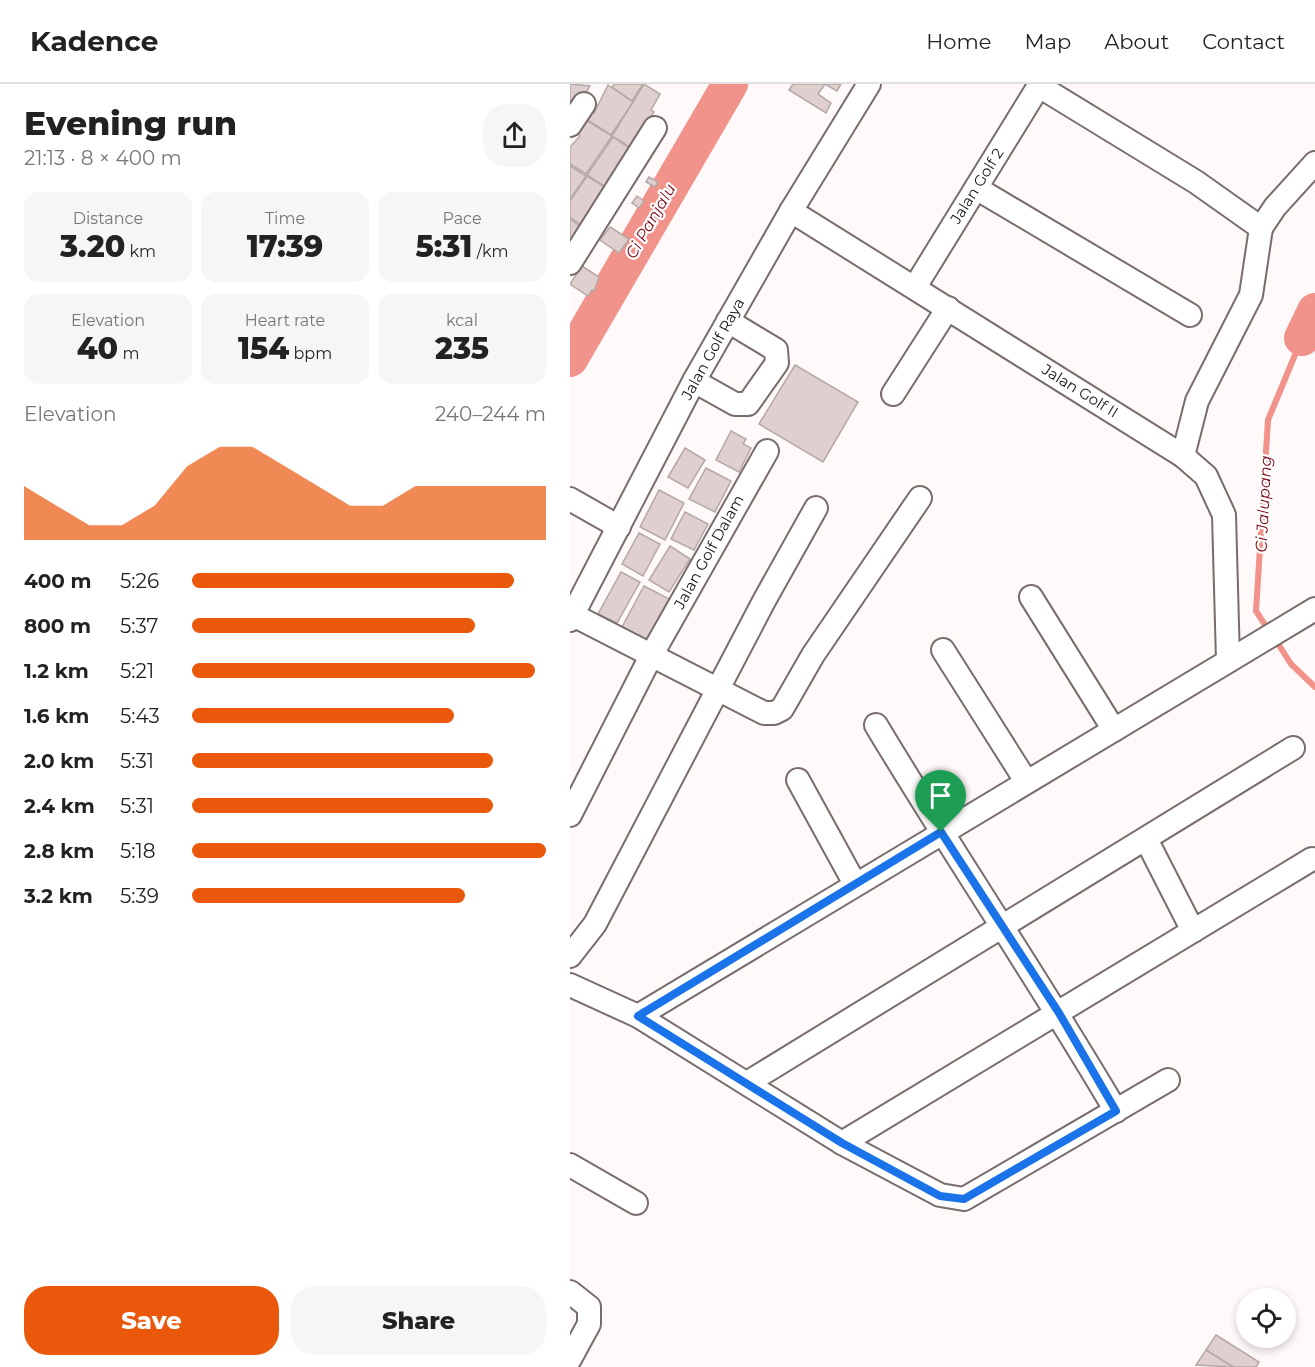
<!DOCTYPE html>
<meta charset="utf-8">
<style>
body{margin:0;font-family:Montserrat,sans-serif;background:#f6f6f6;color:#222;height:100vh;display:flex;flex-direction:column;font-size:22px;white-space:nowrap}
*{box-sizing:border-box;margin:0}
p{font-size:20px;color:#767676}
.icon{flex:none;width:33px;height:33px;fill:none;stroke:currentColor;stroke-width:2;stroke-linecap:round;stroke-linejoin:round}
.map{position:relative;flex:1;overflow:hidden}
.details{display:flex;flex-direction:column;background:#fff;width:570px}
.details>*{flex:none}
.buttons{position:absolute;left:666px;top:1204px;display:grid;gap:12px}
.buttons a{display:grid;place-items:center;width:60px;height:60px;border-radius:50%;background:#fff;box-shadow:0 3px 9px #0003;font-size:30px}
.pin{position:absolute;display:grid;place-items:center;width:51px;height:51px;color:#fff;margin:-62px -26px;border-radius:50% 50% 50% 0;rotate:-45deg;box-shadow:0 0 6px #0007}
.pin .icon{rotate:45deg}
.round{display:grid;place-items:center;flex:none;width:63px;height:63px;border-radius:24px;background:#f6f6f6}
.summary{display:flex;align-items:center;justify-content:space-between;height:102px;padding:0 24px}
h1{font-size:33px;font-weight:800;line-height:45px}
.stats{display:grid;grid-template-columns:repeat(3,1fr);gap:9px;height:102px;padding:6px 24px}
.stats div{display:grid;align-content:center;border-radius:15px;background:#f6f6f6;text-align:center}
.stats b{font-size:30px;font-weight:800}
.stats small{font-size:16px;font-weight:400}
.stats p{font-size:16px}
.chart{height:168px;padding:12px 24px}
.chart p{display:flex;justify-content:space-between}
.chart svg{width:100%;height:108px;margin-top:6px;fill:#ea580c;opacity:.7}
.button{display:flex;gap:12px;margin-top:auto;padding:12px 24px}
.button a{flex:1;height:69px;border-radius:24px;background:#ea580c;color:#fff;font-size:24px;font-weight:800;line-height:69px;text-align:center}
.button a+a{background:#f6f6f6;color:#222}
ul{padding:0 24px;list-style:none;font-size:20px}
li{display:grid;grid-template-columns:96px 72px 1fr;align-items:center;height:45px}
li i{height:15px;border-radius:8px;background:#ea580c}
header{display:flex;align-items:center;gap:36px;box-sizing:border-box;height:84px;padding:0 30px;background:#fff;border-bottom:2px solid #e0e0e0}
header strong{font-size:28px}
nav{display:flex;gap:33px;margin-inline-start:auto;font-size:21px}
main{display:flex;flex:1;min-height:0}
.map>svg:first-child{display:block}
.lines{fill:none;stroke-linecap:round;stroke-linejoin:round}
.stream{stroke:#f1928b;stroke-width:6}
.river{stroke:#f1928b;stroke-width:36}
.building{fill:#dfd0cf;stroke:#b5a8a6;stroke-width:1.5}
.minor-casing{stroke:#796d6c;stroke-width:26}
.minor{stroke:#fff;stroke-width:22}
.route-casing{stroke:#fff;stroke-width:12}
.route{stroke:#1a73e8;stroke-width:8}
.labels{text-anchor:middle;stroke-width:4.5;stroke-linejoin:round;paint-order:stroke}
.street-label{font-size:15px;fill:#1b1615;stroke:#fff}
.water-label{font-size:16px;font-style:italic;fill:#7d0814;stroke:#fff}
</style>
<header>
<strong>Kadence</strong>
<nav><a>Home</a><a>Map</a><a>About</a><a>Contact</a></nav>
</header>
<main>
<section class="details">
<div class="summary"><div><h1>Evening run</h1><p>21:13 · 8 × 400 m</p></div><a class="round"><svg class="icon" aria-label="share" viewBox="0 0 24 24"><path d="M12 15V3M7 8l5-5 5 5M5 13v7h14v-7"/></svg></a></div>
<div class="stats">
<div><p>Distance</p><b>3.20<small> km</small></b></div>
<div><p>Time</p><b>17:39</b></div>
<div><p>Pace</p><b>5:31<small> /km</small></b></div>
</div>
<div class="stats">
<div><p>Elevation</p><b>40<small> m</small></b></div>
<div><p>Heart rate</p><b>154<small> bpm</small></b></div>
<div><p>kcal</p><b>235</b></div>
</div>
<div class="chart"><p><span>Elevation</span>240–244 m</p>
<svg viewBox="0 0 160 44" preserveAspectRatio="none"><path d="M0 44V22L10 30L20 38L30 38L40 30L50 14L60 6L70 6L80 14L90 22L100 30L110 30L120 22L130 22L140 22L150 22L160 22V44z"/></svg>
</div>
<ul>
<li><b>400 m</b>5:26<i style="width:91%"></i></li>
<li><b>800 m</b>5:37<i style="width:80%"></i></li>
<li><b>1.2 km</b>5:21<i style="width:97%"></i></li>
<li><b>1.6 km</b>5:43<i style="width:74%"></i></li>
<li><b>2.0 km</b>5:31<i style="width:85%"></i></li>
<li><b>2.4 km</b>5:31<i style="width:85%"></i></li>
<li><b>2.8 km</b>5:18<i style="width:100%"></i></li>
<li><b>3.2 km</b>5:39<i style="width:77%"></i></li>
</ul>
<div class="button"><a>Save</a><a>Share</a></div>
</section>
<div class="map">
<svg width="745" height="1283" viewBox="0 0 745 1283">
<rect width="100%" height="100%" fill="#fff9f9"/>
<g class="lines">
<g class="stream">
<path d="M699 547 686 527 698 336 732 254"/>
<path d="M705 555 721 580 745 603"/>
</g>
<g class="river">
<path d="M732 254 745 227"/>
<path d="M0 275 160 0"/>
</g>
</g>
<g class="building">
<path d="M0 0 20 2 5 26 0 23Z"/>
<path d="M44 0H73L62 17 42 3Z"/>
<path d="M74 0 90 10 81 26 84 28 61 64 42 52Z"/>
<path d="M223 0H271L267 7 255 0 248 10 261 19 256 29 219 6Z"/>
<path d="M38 1 63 18 41 51 16 35 21 28 24 29Z"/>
<path d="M16 36 42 52 16 90 0 80V63L10 52 7 50Z"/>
<path d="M43 53 68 70 40 106 17 91Z"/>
<path d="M0 82 16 92 0 115Z"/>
<path d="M17 92 38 105 18 146 0 133V117Z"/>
<path d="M79 93 88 98 85 103 76 98Z"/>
<path d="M67 112 74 117 69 124 62 119Z"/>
<path d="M0 135 17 147 0 173Z"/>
<path d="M40 143 59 155 49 169 30 156Z"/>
<path d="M12 182 29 193 24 207 22 206 18 212 0 200Z"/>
<path d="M225 281 288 318 253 378 189 340Z"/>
<path d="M161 347 176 355 173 360 181 364 169 388 146 376Z"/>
<path d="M115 364 135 376 118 404 98 393Z"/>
<path d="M136 384 161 397 145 428 119 415Z"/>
<path d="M89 406 114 419 95 456 70 443Z"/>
<path d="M115 428 138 440 124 466 101 455Z"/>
<path d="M69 449 90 460 73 492 52 480Z"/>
<path d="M100 462 120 475 99 508 79 496Z"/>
<path d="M51 488 70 498 47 539 28 530Z"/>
<path d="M74 502 101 516 79 557 52 543Z"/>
<path d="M646 1251 689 1278 686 1283H663L636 1266Z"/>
<path d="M636 1266 663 1283 626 1281Z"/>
</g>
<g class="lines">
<g class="minor-casing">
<g id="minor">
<path d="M469 2 626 98 691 144 681 211 627 317 613 372"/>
<path d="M0 41 14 20"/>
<path d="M406 104 620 231"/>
<path d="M221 127 613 372 636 392 654 431 658 577"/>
<path d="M691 144 705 123 745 79"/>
<path d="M0 179 85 44"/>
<path d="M345 203 470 0"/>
<path d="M124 297 165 320H178L207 279 206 266 158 237"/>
<path d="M323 310 378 224"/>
<path d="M0 415 49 443"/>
<path d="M461 513 544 646"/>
<path d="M3 531 194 629H204L212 625 243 571 350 414"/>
<path d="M0 536 124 297 221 127 299 0"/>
<path d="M373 566 456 697"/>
<path d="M306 641C384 771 469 896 546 1027"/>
<path d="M228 696 285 800"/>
<path d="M0 731 82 570 197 367"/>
<path d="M576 755 623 847"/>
<path d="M0 872 25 840 194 517 246 424"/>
<path d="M0 901 68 932 272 1059 370 1111 394 1115 598 996"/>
<path d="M68 932 745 525"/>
<path d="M177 999 723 664"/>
<path d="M272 1059 742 775"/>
<path d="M0 1081 66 1119"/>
<path d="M0 1208 19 1223V1240L0 1275"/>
</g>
</g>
<use href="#minor" class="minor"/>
</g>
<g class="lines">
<g class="route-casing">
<path id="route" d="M371 748 489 929 546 1027 394 1115 370 1112 272 1059 68 932Z"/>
</g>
<use href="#route" class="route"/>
</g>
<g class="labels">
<g class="street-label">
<text transform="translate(407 102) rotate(-58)" y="5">Jalan Golf 2</text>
<text transform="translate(143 265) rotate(-61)" y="5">Jalan Golf Raya</text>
<text transform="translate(510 307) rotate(32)" y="5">Jalan Golf II</text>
<text transform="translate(139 468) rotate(-61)" y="5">Jalan Golf Dalam</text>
</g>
<g class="water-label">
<text transform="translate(80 137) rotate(-60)" y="6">Ci Panjalu</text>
<text transform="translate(693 420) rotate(-87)" y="6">Ci Jalupang</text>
</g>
</g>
</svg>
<div class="buttons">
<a><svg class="icon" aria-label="locate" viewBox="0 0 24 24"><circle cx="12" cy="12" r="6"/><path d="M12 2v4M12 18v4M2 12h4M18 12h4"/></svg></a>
</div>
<div class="pin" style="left:371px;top:748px;background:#1e9e55"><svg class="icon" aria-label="arrive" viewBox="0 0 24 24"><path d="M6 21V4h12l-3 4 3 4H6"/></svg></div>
</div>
</main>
